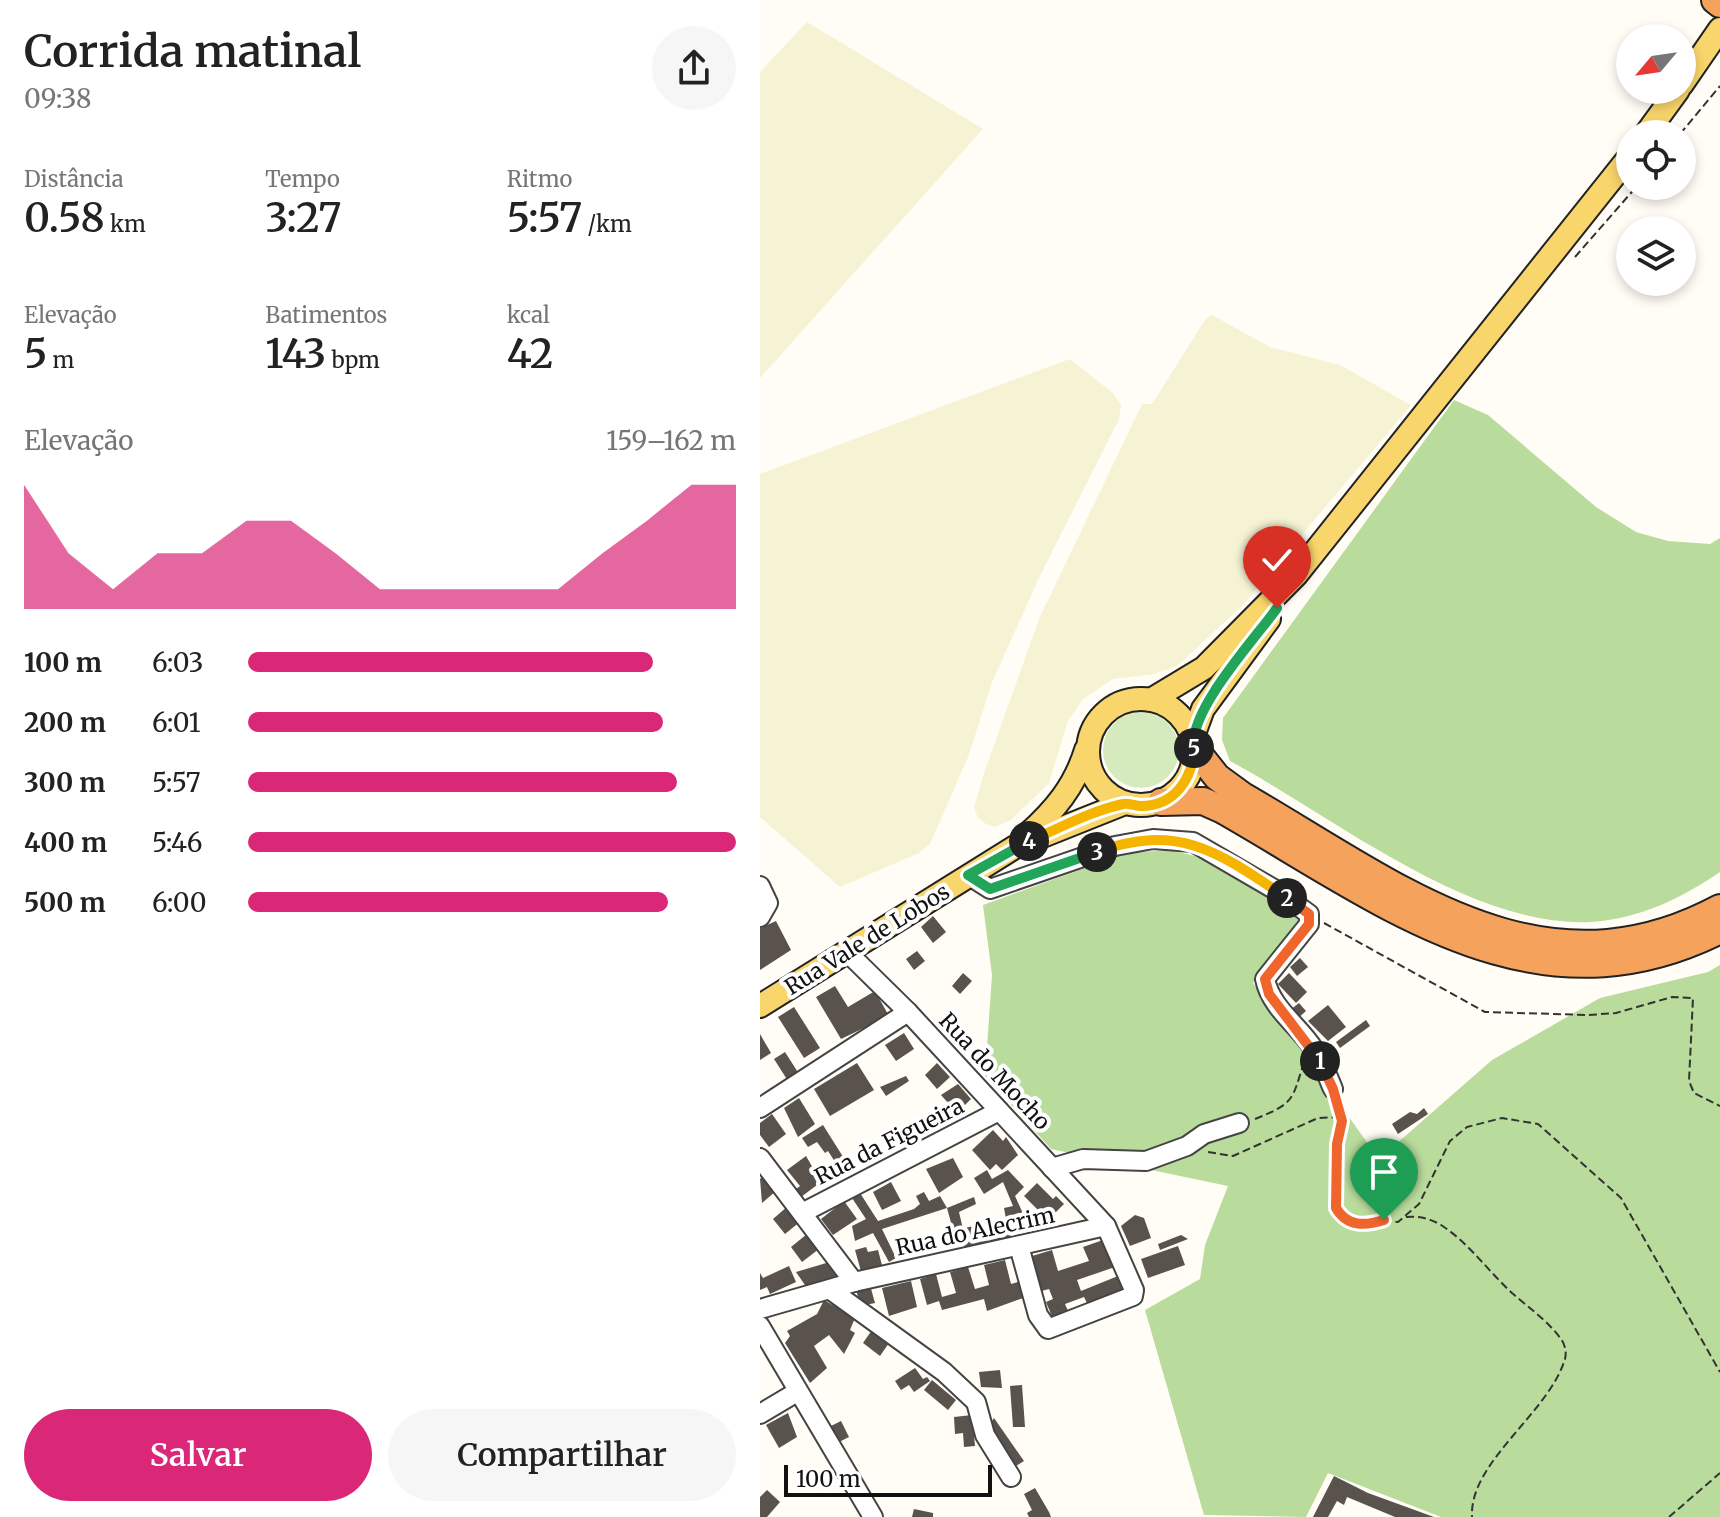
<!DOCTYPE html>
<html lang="pt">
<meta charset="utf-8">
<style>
body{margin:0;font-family:Merriweather,serif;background:#f6f6f6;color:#222;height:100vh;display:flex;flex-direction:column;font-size:30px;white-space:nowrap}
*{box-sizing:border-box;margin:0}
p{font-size:26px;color:#767676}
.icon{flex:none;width:44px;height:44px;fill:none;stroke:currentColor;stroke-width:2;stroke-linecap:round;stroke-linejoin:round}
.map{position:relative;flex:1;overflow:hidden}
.side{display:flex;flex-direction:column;background:#fff;width:760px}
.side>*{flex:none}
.needle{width:52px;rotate:241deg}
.controls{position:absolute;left:856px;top:24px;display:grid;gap:16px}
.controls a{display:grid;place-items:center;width:80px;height:80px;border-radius:50%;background:#fff;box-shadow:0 4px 12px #0003;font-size:40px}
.scale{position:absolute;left:24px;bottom:20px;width:208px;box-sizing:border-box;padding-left:8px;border:4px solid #111;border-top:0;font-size:22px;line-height:28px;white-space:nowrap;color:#111;-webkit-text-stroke:6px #fff;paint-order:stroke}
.pin{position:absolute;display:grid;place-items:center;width:68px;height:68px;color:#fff;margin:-82px -34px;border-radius:50% 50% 50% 0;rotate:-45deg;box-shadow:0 0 8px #0007}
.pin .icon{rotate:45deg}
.km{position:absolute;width:40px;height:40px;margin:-20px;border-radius:50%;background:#222;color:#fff;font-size:22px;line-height:40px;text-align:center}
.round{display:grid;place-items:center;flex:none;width:84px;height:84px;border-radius:42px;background:#f6f6f6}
.headline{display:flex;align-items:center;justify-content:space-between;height:136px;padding:0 24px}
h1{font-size:44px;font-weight:600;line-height:60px}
.figures{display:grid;grid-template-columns:repeat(3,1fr);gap:12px;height:136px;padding:8px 24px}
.figures div{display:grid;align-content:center}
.figures b{font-size:40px;font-weight:600}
.figures small{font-size:22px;font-weight:400}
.figures p{font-size:22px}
.chart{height:224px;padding:16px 24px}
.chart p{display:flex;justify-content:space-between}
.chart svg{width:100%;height:144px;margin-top:8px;fill:#db2777;opacity:.7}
.cta{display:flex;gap:16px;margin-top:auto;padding:16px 24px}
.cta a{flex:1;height:92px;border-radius:48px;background:#db2777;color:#fff;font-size:32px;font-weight:600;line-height:92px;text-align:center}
.cta a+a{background:#f6f6f6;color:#222}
ul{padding:0 24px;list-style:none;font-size:26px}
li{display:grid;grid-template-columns:128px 96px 1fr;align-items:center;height:60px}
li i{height:20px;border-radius:10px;background:#db2777}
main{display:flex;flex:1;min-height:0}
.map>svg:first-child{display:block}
.farmland{fill:#f6f3d4}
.green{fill:#d5ebbd}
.forest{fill:#b9dc9c}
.building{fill:#5a524d}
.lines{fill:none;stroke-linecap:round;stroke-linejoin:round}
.minor-casing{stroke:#444;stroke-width:22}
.major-casing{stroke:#222;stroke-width:26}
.highway-casing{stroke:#222;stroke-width:30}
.path{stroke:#333;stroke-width:2;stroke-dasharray:8 4;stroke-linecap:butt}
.minor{stroke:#fff;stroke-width:18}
.major{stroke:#f9d66b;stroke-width:22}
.highway{stroke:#f5a25d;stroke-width:26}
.split-1-casing{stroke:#fff;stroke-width:16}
.split-2-casing{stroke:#fff;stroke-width:16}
.split-3-casing{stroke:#fff;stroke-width:16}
.split-4-casing{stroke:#fff;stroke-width:16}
.split-5-casing{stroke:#fff;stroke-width:16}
.split-6-casing{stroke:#fff;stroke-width:16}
.split-1{stroke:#f0652b;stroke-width:10}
.split-2{stroke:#f0652b;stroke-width:10}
.split-3{stroke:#f5b400;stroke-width:10}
.split-4{stroke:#22a559;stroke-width:10}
.split-5{stroke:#f5b400;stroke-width:10}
.split-6{stroke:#22a559;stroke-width:10}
.labels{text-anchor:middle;stroke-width:8;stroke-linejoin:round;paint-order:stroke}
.street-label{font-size:22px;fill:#111;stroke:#fff}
</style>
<main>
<section class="side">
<div class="headline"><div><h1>Corrida matinal</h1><p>09:38</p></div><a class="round"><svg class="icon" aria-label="share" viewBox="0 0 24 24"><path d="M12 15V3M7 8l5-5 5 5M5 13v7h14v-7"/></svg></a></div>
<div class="figures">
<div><p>Distância</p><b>0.58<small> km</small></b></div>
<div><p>Tempo</p><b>3:27</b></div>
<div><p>Ritmo</p><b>5:57<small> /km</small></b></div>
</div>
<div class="figures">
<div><p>Elevação</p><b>5<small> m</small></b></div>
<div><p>Batimentos</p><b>143<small> bpm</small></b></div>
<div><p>kcal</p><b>42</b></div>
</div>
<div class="chart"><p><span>Elevação</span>159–162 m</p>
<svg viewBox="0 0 160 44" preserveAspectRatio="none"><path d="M0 44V6L10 27L20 38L30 27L40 27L50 17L60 17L70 27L80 38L90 38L100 38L110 38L120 38L130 27L140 17L150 6L160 6V44z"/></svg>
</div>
<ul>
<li><b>100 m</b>6:03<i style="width:83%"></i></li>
<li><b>200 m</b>6:01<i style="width:85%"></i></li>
<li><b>300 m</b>5:57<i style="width:88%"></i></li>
<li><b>400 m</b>5:46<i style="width:100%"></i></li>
<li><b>500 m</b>6:00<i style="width:86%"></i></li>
</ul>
<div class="cta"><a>Salvar</a><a>Compartilhar</a></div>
</section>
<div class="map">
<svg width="960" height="1517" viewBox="0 0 960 1517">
<rect width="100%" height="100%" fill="#fffdf5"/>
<g class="farmland">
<path d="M47 22 223 129 0 378V72Z"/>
<path d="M452 315 510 347 580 365 651 405 483 605 417 666 394 674 353 679 323 699 308 721 289 783 251 820 235 827 226 824 218 818 214 808 223 776 279 619 382 404H392L445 320Z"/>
<path d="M310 359 353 393 361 405 359 419 279 578 232 682 209 755 170 844 159 853 80 887 0 817V474Z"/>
</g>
<circle class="green" cx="381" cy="750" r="38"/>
<g class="forest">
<path d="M694 400 728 415 836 507 876 532 908 541 950 544 960 538V872C922 898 879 919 831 922 710 928 574 817 470 761L462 740 463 718Z"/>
<path d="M409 850C468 861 491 883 540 917L493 983 619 1159 732 1060 840 998 948 972 960 965V1517H681L568 1473 546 1517 444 1515 385 1310 440 1279 445 1245 468 1186 291 1149 225 1076 232 975 223 905 367 853Z"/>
</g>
<g class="building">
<path d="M173 916 186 932 173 943 161 927Z"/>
<path d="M16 921 31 950 0 970V928Z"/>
<path d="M157 951 165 961 154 970 146 959Z"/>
<path d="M540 958 548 967 537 976 530 967Z"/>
<path d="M203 973 212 981 200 994 192 986Z"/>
<path d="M529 973 547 992 536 1003 518 984Z"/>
<path d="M75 986 88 1007 115 991 129 1016 81 1039 56 997Z"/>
<path d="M539 1003 546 1011 537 1019 530 1010Z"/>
<path d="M568 1005 586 1027 568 1041 548 1021Z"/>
<path d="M34 1007 60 1048 44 1058 18 1017Z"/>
<path d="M606 1020 610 1026 580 1048 576 1042Z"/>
<path d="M144 1033 154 1049 136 1061 125 1045Z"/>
<path d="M0 1034 11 1053 0 1060Z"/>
<path d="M25 1052 39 1074 28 1081 14 1059Z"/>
<path d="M97 1063 114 1090 70 1116 54 1089Z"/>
<path d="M177 1063 190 1077 177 1089 165 1075Z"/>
<path d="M146 1076 149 1081 126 1096 120 1087Z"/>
<path d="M198 1084 211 1099 197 1113 181 1095Z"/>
<path d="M39 1098 55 1124 38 1137 24 1108Z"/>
<path d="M664 1108 668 1114 638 1134 632 1124 650 1112 657 1114Z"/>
<path d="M12 1114 26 1134 9 1147 0 1135V1123Z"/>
<path d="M63 1125 92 1171 84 1176 68 1151 65 1153 57 1142 48 1147 42 1138Z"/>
<path d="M233 1130 243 1141 246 1137 258 1155 242 1170 236 1164 230 1170 212 1150Z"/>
<path d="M46 1156 61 1182 41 1197 36 1189 40 1186 27 1170Z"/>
<path d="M193 1158 203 1177 179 1193 166 1169Z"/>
<path d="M227 1170 232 1179 248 1170 264 1187 255 1196 266 1220 271 1218 273 1225 262 1227 257 1215 246 1219 244 1208 253 1206 243 1182 224 1194 214 1178Z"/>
<path d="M3 1176 16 1191 2 1203 0 1179Z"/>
<path d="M131 1182 141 1201 122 1210 113 1192Z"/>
<path d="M277 1183 293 1199 296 1196 304 1204 288 1220 264 1196Z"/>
<path d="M164 1192 169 1201 180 1196 187 1208 214 1197 216 1204 199 1212 203 1229 193 1230 187 1208 122 1229 136 1258 129 1262 113 1233 95 1241 92 1226 106 1219 92 1198 100 1193 118 1221 154 1209 160 1204 156 1196Z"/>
<path d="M84 1201 97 1219 73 1235 61 1219Z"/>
<path d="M28 1206 41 1221 25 1234 13 1219Z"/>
<path d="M375 1215 384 1218 391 1238 370 1246 361 1226Z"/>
<path d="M246 1219 252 1241 205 1251 200 1229Z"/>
<path d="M47 1234 59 1249 42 1262 31 1247Z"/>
<path d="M421 1235 428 1239 400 1250 398 1244Z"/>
<path d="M343 1240 358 1266 317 1280 321 1291 358 1276 364 1292 329 1307 324 1297 305 1304 309 1313 293 1319 286 1302 293 1299 289 1289 278 1292 272 1256 292 1250 298 1271 329 1261 323 1247Z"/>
<path d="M418 1246 425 1265 388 1278 381 1259Z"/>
<path d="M106 1247 108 1252 118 1250 123 1269 102 1275 95 1250Z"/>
<path d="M245 1260 251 1284 261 1281 266 1297 227 1311 224 1299 182 1310 179 1301 167 1305 160 1279 176 1274 182 1297 196 1293 190 1272 208 1267 215 1289 229 1285 224 1265Z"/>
<path d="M73 1261 78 1279 47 1288 36 1272Z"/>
<path d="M29 1266 36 1282 10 1294 7 1287 0 1290V1273L3 1278Z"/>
<path d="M151 1281 157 1307 129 1316 122 1288Z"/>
<path d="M110 1285 115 1303 100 1306 96 1289Z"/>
<path d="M64 1300 95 1318 90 1330 95 1333 84 1354 69 1335 54 1346 67 1368 50 1383 25 1343 30 1336 27 1331 57 1314Z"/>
<path d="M112 1330 129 1343 120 1356 103 1343Z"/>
<path d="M155 1368 163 1379 167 1377 170 1381 154 1392 149 1385 141 1390 135 1381Z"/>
<path d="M240 1370 242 1388 221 1387 219 1372Z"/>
<path d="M172 1380 196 1400 188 1410 164 1390Z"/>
<path d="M262 1385 265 1427H253L250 1386Z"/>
<path d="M28 1413 37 1437 19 1448 6 1425Z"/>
<path d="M212 1415 215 1446 204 1447 203 1433 195 1434 194 1417Z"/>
<path d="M234 1418 264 1461 251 1469 226 1430Z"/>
<path d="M81 1421 89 1437 77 1443 69 1427Z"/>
<path d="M574 1476 608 1493 674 1517H635L587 1497 584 1505 577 1501 568 1517H553Z"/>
<path d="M275 1488 289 1512 291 1517H269L267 1513 272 1510 264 1494Z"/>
<path d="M7 1490 20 1502 7 1517H0V1497Z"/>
<path d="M154 1509 173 1513V1517H152Z"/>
</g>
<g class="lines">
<g class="minor-casing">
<g id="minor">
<path d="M208 875 230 889 355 846 393 839 433 842 519 892 549 914V924L505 979C511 1008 538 1025 553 1048 562 1060 567 1075 573 1089"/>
<path d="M0 886 8 903 0 917"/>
<path d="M86 951 148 1012 346 1226 374 1290 373 1296 288 1329 278 1315 259 1246"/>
<path d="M0 1108 148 1012"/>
<path d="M0 1158 94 1282"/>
<path d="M292 1168 323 1159 386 1161 427 1146 444 1134 479 1123"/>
<path d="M42 1213 239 1111"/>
<path d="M72 1291 184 1372 216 1402 225 1435 251 1477"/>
<path d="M0 1309 94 1282 346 1226"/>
<path d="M0 1326 113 1517"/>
<path d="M0 1414 37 1392"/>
</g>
</g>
<g class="major-casing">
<g id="major">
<path d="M922 84 960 29"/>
<path d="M886 134 918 90"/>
<circle cx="381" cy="752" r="53"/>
<path d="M391 700 444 668 537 574 870 156"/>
<path d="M432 739 443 709 509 619"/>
<path d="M267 835C295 810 315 786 326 750"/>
<path d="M0 1006 255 847 365 803"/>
</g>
</g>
<g class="highway-casing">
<g id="highway">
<path d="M955 0 960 4"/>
<path d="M434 748 457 777 483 796C636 884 779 1005 960 908"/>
<path d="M401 802 443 801 461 809C620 899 772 1025 960 930"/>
</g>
</g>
<g class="path">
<path d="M920 134 960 86"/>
<path d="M815 257 877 186"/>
<path d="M564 923 725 1012 829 1015 856 1013 912 997 933 998 929 1081 934 1093 960 1106"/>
<path d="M579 1106C585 1135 554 1221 600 1225 614 1226 624 1220 638 1222L659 1204 690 1141 707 1127 742 1118 778 1124 861 1198 960 1372"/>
<path d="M495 1119C535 1103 532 1100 544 1062"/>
<path d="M448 1152 473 1156 558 1118 580 1117"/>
<path d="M646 1217C659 1216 669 1218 681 1225 708 1242 728 1271 752 1293 768 1307 788 1321 801 1339 806 1346 807 1355 804 1362 786 1415 709 1463 712 1517"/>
<path d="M909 1517 960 1473"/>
</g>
<use href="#minor" class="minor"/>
<use href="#major" class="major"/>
<use href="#highway" class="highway"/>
</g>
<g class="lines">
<g class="split-1-casing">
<path id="split-1" d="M560 1061 573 1089 582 1121 577 1144 576 1208C587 1227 605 1226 624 1220"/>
</g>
<g class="split-2-casing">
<path id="split-2" d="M527 898 549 914V924L505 979 509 994 560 1061"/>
</g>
<g class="split-3-casing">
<path id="split-3" d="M337 852C419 822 460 853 527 898"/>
</g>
<g class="split-4-casing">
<path id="split-4" d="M269 841 208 875 230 889 337 852"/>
</g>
<g class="split-5-casing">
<path id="split-5" d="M269 841C298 829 331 811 363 804 369 803 375 806 381 806 415 806 433 778 434 748"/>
</g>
<g class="split-6-casing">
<path id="split-6" d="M434 748C428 711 495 639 517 608"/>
</g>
<use href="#split-1" class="split-1"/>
<use href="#split-2" class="split-2"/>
<use href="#split-3" class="split-3"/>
<use href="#split-4" class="split-4"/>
<use href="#split-5" class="split-5"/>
<use href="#split-6" class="split-6"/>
</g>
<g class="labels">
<g class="street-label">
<text transform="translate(107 939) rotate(-32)" y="8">Rua Vale de Lobos</text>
<text transform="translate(235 1071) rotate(47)" y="8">Rua do Mocho</text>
<text transform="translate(129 1141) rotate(-27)" y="8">Rua da Figueira</text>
<text transform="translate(215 1231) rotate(-12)" y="8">Rua do Alecrim</text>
</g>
</g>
</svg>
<div class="controls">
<a><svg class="needle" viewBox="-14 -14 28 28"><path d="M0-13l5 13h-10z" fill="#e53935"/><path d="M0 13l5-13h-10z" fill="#767676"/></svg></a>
<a><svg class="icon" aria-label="locate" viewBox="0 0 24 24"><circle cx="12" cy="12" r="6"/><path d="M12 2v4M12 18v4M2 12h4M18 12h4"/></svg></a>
<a><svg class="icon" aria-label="layers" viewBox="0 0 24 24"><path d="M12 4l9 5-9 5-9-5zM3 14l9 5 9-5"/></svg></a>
</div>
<div class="scale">100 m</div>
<div class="pin" style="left:624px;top:1220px;background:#1e9e55"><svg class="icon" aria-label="arrive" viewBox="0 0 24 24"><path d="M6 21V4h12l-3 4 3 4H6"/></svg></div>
<div class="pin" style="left:517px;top:608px;background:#d93025"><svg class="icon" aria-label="check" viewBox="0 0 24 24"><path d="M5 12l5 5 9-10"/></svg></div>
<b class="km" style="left:560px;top:1061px">1</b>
<b class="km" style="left:527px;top:898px">2</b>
<b class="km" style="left:337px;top:852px">3</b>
<b class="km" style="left:269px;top:841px">4</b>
<b class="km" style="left:434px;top:748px">5</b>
</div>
</main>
